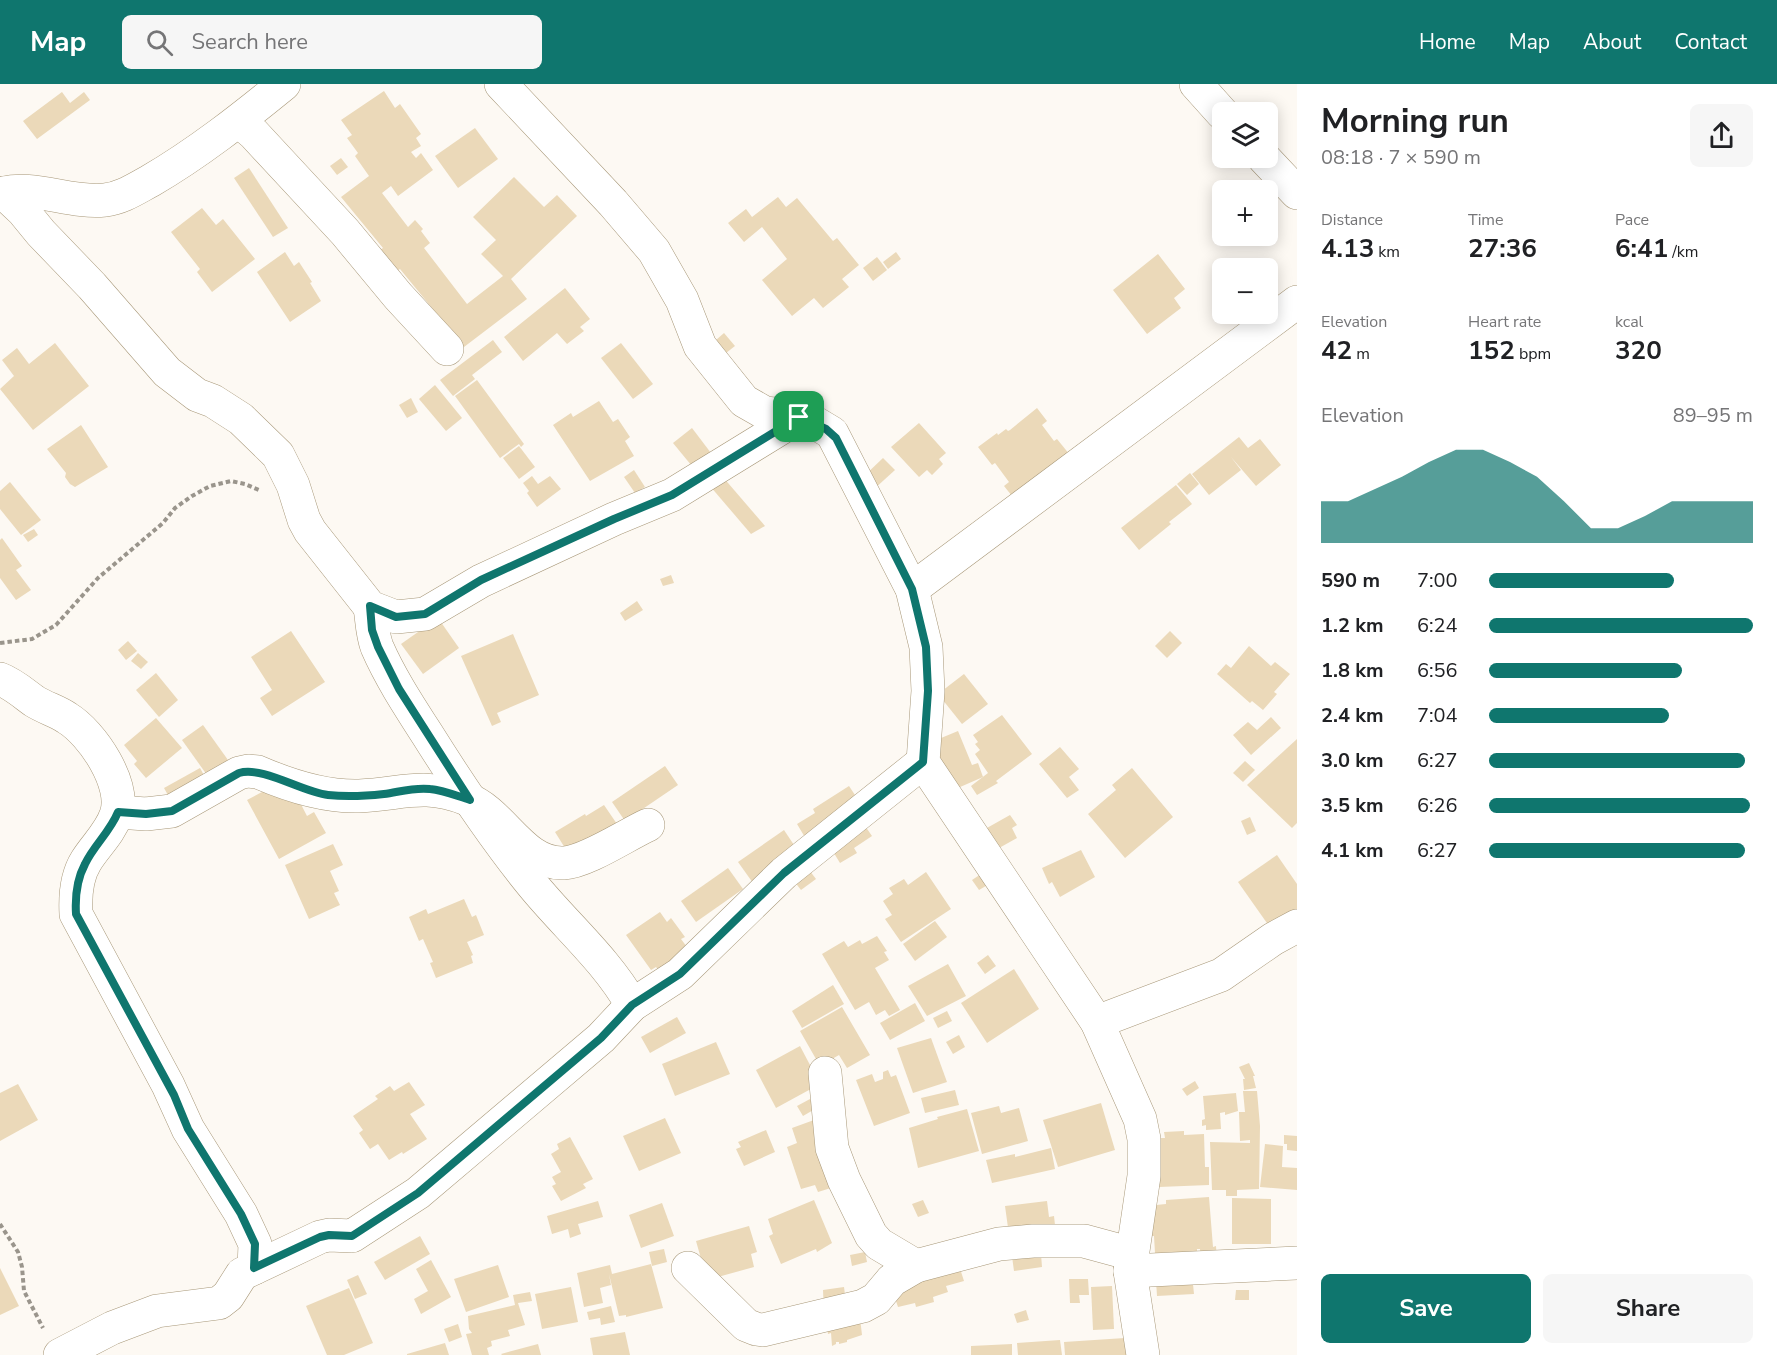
<!DOCTYPE html>
<meta charset="utf-8">
<style>
body{margin:0;font-family:"Nunito Sans",sans-serif;background:#f6f6f6;color:#202124;height:100vh;display:flex;flex-direction:column;font-size:22px;white-space:nowrap}
*{box-sizing:border-box;margin:0}
p{font-size:20px;color:#757577}
.icon{flex:none;width:33px;height:33px;fill:none;stroke:currentColor;stroke-width:2;stroke-linecap:round;stroke-linejoin:round}
.map{position:relative;flex:1;overflow:hidden}
.details{display:flex;flex-direction:column;background:#fff;width:480px}
.details>*{flex:none}
.buttons{position:absolute;left:1212px;top:18px;display:grid;gap:12px}
.buttons a{display:grid;place-items:center;width:66px;height:66px;border-radius:9px;background:#fff;box-shadow:0 3px 15px #0003;font-size:30px}
.pin{position:absolute;display:grid;place-items:center;width:51px;height:51px;color:#fff;margin:-26px;border-radius:12px;box-shadow:0 3px 9px #0006}
.round{display:grid;place-items:center;flex:none;width:63px;height:63px;border-radius:9px;background:#f6f6f6}
.headline{display:flex;align-items:center;justify-content:space-between;height:102px;padding:0 24px}
h1{font-size:33px;font-weight:700;line-height:45px}
.figures{display:grid;grid-template-columns:repeat(3,1fr);gap:9px;height:102px;padding:6px 24px}
.figures div{display:grid;align-content:center}
.figures b{font-size:26px;font-weight:700}
.figures small{font-size:16px;font-weight:400}
.figures p{font-size:16px}
.chart{height:168px;padding:12px 24px}
.chart p{display:flex;justify-content:space-between}
.chart svg{width:100%;height:108px;margin-top:6px;fill:#0f766e;opacity:.7}
.cta{display:flex;gap:12px;margin-top:auto;padding:12px 24px}
.cta a{flex:1;height:69px;border-radius:9px;background:#0f766e;color:#fff;font-size:24px;font-weight:700;line-height:69px;text-align:center}
.cta a+a{background:#f6f6f6;color:#202124}
ul{padding:0 24px;list-style:none;font-size:20px}
li{display:grid;grid-template-columns:96px 72px 1fr;align-items:center;height:45px}
li i{height:15px;border-radius:8px;background:#0f766e}
header{display:flex;align-items:center;gap:36px;box-sizing:border-box;height:84px;padding:0 30px;background:#0f766e;color:#fff}
header strong{font-size:28px}
nav{display:flex;gap:33px;margin-inline-start:auto;font-size:21px}
.search{width:420px;height:54px;background:#f6f6f6;display:flex;align-items:center;gap:15px;box-sizing:border-box;padding:0 21px;border-radius:9px;color:#757577;font-size:22px}
main{display:flex;flex:1;min-height:0}
.map>svg:first-child{display:block}
.building{fill:#ebd9b9}
.lines{fill:none;stroke-linecap:round;stroke-linejoin:round}
.minor-casing{stroke:#a89879;stroke-width:34}
.path{stroke:#9a958c;stroke-width:4;stroke-dasharray:4.5 3;stroke-linecap:butt}
.minor{stroke:#fff;stroke-width:33}
.route-casing{stroke:#fff;stroke-width:12}
.route{stroke:#0f766e;stroke-width:8}
</style>
<header>
<strong>Map</strong>
<div class="search"><svg class="icon" aria-label="search" viewBox="0 0 24 24"><circle cx="10" cy="10" r="6"/><path d="M15 15l6 6"/></svg>Search here</div>
<nav><a>Home</a><a>Map</a><a>About</a><a>Contact</a></nav>
</header>
<main>
<div class="map">
<svg width="1297" height="1271" viewBox="0 0 1297 1271">
<rect width="100%" height="100%" fill="#fdf9f3"/>
<g class="building">
<path d="M384 7 395 24 400 20 421 50 416 54 421 62 411 68 416 74 421 69 433 86 398 112 391 102 382 109 408 143 415 136 423 145 421 147 430 159 424 164 467 220 503 192 481 170 496 156 473 133 514 93 544 123 557 111 577 132 511 195 527 215 464 263 400 185 397 187 380 166 383 164 341 113 369 92 355 72 358 69 347 54 352 51 341 36Z"/>
<path d="M62 8 70 19 84 8 90 16 37 55 23 37Z"/>
<path d="M475 44 498 75 458 104 435 72Z"/>
<path d="M341 74 348 83 337 91 330 82Z"/>
<path d="M249 84 288 144 273 153 234 94Z"/>
<path d="M778 113 786 123 797 114 833 157 837 154 859 181 842 195 849 203 823 224 814 214 792 232 762 196 787 175 762 143 744 158 728 139 746 125 752 133Z"/>
<path d="M202 124 216 141 223 135 255 175 212 208 197 188 200 185 171 148Z"/>
<path d="M285 168 294 182 299 178 312 198 310 199 321 217 290 238 257 188Z"/>
<path d="M896 168 901 175 888 185 883 178Z"/>
<path d="M1158 170 1185 205 1174 214 1181 224 1147 250 1113 206Z"/>
<path d="M877 173 887 186 873 197 863 184Z"/>
<path d="M565 204 590 235 580 243 584 247 567 260 557 249 523 277 504 253Z"/>
<path d="M724 249 735 262 726 269 716 256Z"/>
<path d="M493 256 502 268 472 291 475 295 453 312 440 296Z"/>
<path d="M55 259 89 302 33 346 0 305 14 292 2 276 17 264 29 280Z"/>
<path d="M621 259 653 300 633 315 601 274Z"/>
<path d="M477 296 524 360 521 363 519 360 500 374 455 312Z"/>
<path d="M435 301 462 334 446 347 419 315Z"/>
<path d="M411 314 418 328 407 334 399 321Z"/>
<path d="M599 317 613 338 618 335 630 353 625 357 634 372 590 397 553 341 571 329 573 333Z"/>
<path d="M1037 324 1047 337 1042 341 1054 357 1057 355 1070 371 1016 417 1004 402 1009 398 995 379 992 381 978 363 997 349 998 351 1006 345 1008 347 1010 346Z"/>
<path d="M919 339 946 369 939 375 943 380 932 391 927 386 919 393 891 363Z"/>
<path d="M81 341 108 383 75 403 70 400 65 393 66 389 47 365Z"/>
<path d="M692 344 714 373 696 387 673 359Z"/>
<path d="M1239 353 1248 364 1260 355 1281 381 1256 402 1231 373 1241 386 1209 411 1192 390Z"/>
<path d="M519 362 535 383 519 395 503 374Z"/>
<path d="M883 374 895 386 873 406 862 394Z"/>
<path d="M710 378 765 442 751 450 698 388Z"/>
<path d="M634 386 645 403 635 409 624 393Z"/>
<path d="M1190 389 1199 400 1187 411 1177 400Z"/>
<path d="M532 392 538 400 550 392 561 405 537 423 527 409 529 407 523 399Z"/>
<path d="M10 398 41 436 21 451 0 425V407Z"/>
<path d="M1176 401 1192 420 1169 438 1171 440 1139 466 1121 444Z"/>
<path d="M34 445 38 451 28 458 23 451Z"/>
<path d="M2 454 22 482 16 486 31 506 16 516 0 494V456Z"/>
<path d="M671 491 674 499 663 502 660 495Z"/>
<path d="M637 517 643 526 625 537 620 529Z"/>
<path d="M438 534 459 564 423 590 401 560Z"/>
<path d="M291 547 325 598 272 632 260 614 272 606 251 573Z"/>
<path d="M1170 547 1182 559 1167 574 1155 562Z"/>
<path d="M513 550 539 611 497 629 501 638 492 642 461 572Z"/>
<path d="M128 557 137 567 126 576 118 566Z"/>
<path d="M1249 562 1271 582 1275 578 1290 590 1274 608 1277 610 1263 626 1252 617 1250 619 1217 590 1226 580 1231 584Z"/>
<path d="M138 569 148 578 141 585 131 577Z"/>
<path d="M156 589 178 616 159 633 136 606Z"/>
<path d="M964 590 988 620 962 640 938 610Z"/>
<path d="M1002 631 1032 670 996 697 998 699 977 711 971 702 988 689 975 670 980 666 975 660 978 658 973 651Z"/>
<path d="M1271 633 1281 644 1251 671 1233 651 1248 638 1257 646Z"/>
<path d="M156 634 182 664 146 694 134 680 137 677 124 661Z"/>
<path d="M203 641 233 683 212 698 182 656Z"/>
<path d="M958 647 972 681 978 679 983 693 935 714 929 659Z"/>
<path d="M1297 655V739L1292 744 1247 701Z"/>
<path d="M1060 663 1079 685 1069 693 1079 706 1067 714 1039 680Z"/>
<path d="M1245 677 1255 686 1243 698 1233 689Z"/>
<path d="M665 682 678 701 625 737 612 718Z"/>
<path d="M200 684 210 702 174 722 164 704Z"/>
<path d="M1132 684 1173 733 1125 774 1088 730 1116 706 1112 701Z"/>
<path d="M279 699 292 703 307 732 314 728 326 749 279 775 247 716Z"/>
<path d="M849 702 871 735 863 739 872 752 854 764 857 769 840 779 829 761 812 765 797 740 815 729 813 725Z"/>
<path d="M604 721 617 740 570 772 555 748 585 730 586 732Z"/>
<path d="M1010 731 1017 741 1012 744 1017 754 974 778 962 758Z"/>
<path d="M1250 733 1256 747 1247 751 1241 737Z"/>
<path d="M784 746 798 767 753 799 738 778Z"/>
<path d="M333 760 343 781 330 787 339 807 334 809 340 821 309 835 285 781Z"/>
<path d="M1081 766 1095 793 1060 813 1052 798 1049 800 1042 784Z"/>
<path d="M1277 771 1297 800V831L1269 842 1238 798Z"/>
<path d="M800 774 816 795 801 806 790 792Z"/>
<path d="M728 784 743 805 696 838 681 817Z"/>
<path d="M926 788 951 825 901 858 885 835 892 831 883 817 893 810 889 804 904 795 908 801Z"/>
<path d="M984 788 991 799 979 806 972 796Z"/>
<path d="M464 815 472 833 476 831 484 851 467 858 473 871 471 872 473 879 436 894 430 879 433 878 423 855 419 857 409 833 426 825 428 830Z"/>
<path d="M660 828 667 838 671 834 685 853 681 855 690 867 660 888 656 883 651 886 626 851Z"/>
<path d="M935 837 947 853 915 877 903 860Z"/>
<path d="M877 852 887 867 884 868 889 876 875 884 900 926 889 932 885 926 876 931 869 918 855 926 822 870 844 857 848 863 860 856 862 860Z"/>
<path d="M988 871 996 882 985 890 977 879Z"/>
<path d="M948 880 966 912 927 932 908 902Z"/>
<path d="M1014 885 1039 925 987 959 961 919Z"/>
<path d="M833 901 844 920 802 944 792 927Z"/>
<path d="M915 919 925 937 890 956 880 939Z"/>
<path d="M842 923 870 971 847 984 839 971 820 982 800 947Z"/>
<path d="M947 927 952 937 938 944 933 934Z"/>
<path d="M677 933 686 949 650 969 641 953Z"/>
<path d="M959 951 965 963 953 970 946 958Z"/>
<path d="M931 954 947 998 913 1009 897 964Z"/>
<path d="M716 958 730 990 675 1012 662 980Z"/>
<path d="M800 962 820 1000 776 1024 756 986Z"/>
<path d="M1249 979 1255 992H1253L1256 1004 1244 1006 1243 995H1245L1239 983Z"/>
<path d="M888 986 891 993 896 991 910 1029 874 1042 856 996 872 990 875 998 883 995V988Z"/>
<path d="M1195 997 1199 1004 1187 1012 1182 1005Z"/>
<path d="M409 998 425 1021 410 1030 427 1055 403 1070 402 1068 389 1076 378 1060 370 1065 359 1049 363 1046 353 1032 378 1015 375 1012 390 1002 394 1007Z"/>
<path d="M18 1000 38 1036 0 1057V1009Z"/>
<path d="M955 1006 959 1021 925 1029 921 1014Z"/>
<path d="M1243 1007H1257L1260 1042 1259 1105 1237 1106V1112H1226V1106H1212L1210 1058 1250 1059V1056L1240 1057 1239 1028H1245Z"/>
<path d="M1236 1009 1238 1027 1225 1031V1028L1220 1029 1221 1045 1206 1046V1041L1202 1042V1036L1205 1035 1203 1012Z"/>
<path d="M810 1015 815 1025 803 1032 797 1022Z"/>
<path d="M1101 1019 1115 1066 1058 1083 1043 1036Z"/>
<path d="M999 1022 1001 1029 1019 1024 1028 1057 982 1070 971 1029Z"/>
<path d="M967 1025 979 1067 918 1084 909 1044 938 1035 937 1033Z"/>
<path d="M665 1034 681 1069 639 1087 623 1052Z"/>
<path d="M814 1036 834 1103 818 1108 815 1101 801 1105 787 1063 797 1059 792 1044Z"/>
<path d="M766 1046 775 1068 744 1082 736 1065 741 1063 738 1058Z"/>
<path d="M1184 1047V1051L1204 1050 1205 1083H1209V1101L1159 1103V1106L1152 1107 1154 1054H1165L1164 1048Z"/>
<path d="M1284 1051 1297 1052V1067L1287 1066V1060H1284Z"/>
<path d="M570 1053 593 1095 583 1100 586 1104 561 1117 552 1102 556 1100 552 1093 561 1088 551 1070 559 1065 557 1060Z"/>
<path d="M1265 1060 1283 1062 1282 1083 1297 1084V1106L1260 1103Z"/>
<path d="M1051 1064 1055 1085 992 1099 986 1076 1015 1070V1073Z"/>
<path d="M1209 1113 1213 1163 1216 1162 1217 1177 1202 1189 1200 1165H1197V1168L1155 1169 1154 1152H1151L1146 1122 1166 1120V1116Z"/>
<path d="M1232 1114 1271 1115V1160H1232Z"/>
<path d="M814 1116 832 1159 817 1168 816 1165 781 1180 769 1152 773 1150 768 1135Z"/>
<path d="M923 1116 929 1129 918 1133 912 1120Z"/>
<path d="M598 1117 603 1133 578 1140 581 1150 570 1154 568 1145 552 1150 547 1132Z"/>
<path d="M1047 1117 1049 1133 1054 1132 1058 1168 1041 1170 1042 1183 1014 1187 1005 1122Z"/>
<path d="M662 1119 674 1152 641 1164 629 1131Z"/>
<path d="M749 1142 757 1168 751 1170 754 1183 707 1196 696 1157Z"/>
<path d="M420 1152 430 1170 385 1196 374 1178Z"/>
<path d="M664 1165 667 1178 652 1182 649 1168Z"/>
<path d="M865 1168 867 1178 852 1182 850 1171Z"/>
<path d="M955 1169 964 1197 946 1202 948 1208 933 1213 934 1218 916 1223 915 1219 898 1223 892 1205Z"/>
<path d="M431 1176 451 1213 421 1230 414 1215 428 1207 416 1185Z"/>
<path d="M651 1180 663 1224 626 1233V1231L619 1232 609 1190 611 1201 600 1204 603 1219 584 1223 577 1189 610 1181 612 1190Z"/>
<path d="M1191 1180 1194 1210 1157 1212 1155 1182Z"/>
<path d="M498 1181 509 1213 466 1228 454 1195Z"/>
<path d="M0 1184 19 1222 0 1231Z"/>
<path d="M358 1191 367 1210 355 1215 347 1196Z"/>
<path d="M1069 1195H1088L1089 1211H1079L1080 1219H1070Z"/>
<path d="M1112 1202 1114 1245 1093 1246 1091 1203Z"/>
<path d="M571 1203 578 1238 542 1245 535 1210Z"/>
<path d="M844 1203 846 1218 860 1234 862 1251 847 1256V1258L839 1260V1258H836V1260L832 1262 831 1249 828 1250 824 1231 823 1206Z"/>
<path d="M349 1204 373 1259 344 1271H327L306 1222Z"/>
<path d="M1236 1206H1249V1216H1235Z"/>
<path d="M530 1208 532 1217 518 1219 525 1241 508 1246 510 1252 491 1257 492 1262 487 1264 489 1271H472L466 1250 472 1249 469 1245 468 1232 515 1221 513 1211Z"/>
<path d="M611 1222 615 1238 601 1241 600 1234 589 1236 587 1228Z"/>
<path d="M1026 1226 1029 1236 1017 1239 1014 1230Z"/>
<path d="M458 1240 462 1253 449 1258 444 1245Z"/>
<path d="M625 1248 630 1271H593L590 1254Z"/>
<path d="M1140 1253 1141 1271H1065L1064 1258Z"/>
<path d="M1060 1256 1062 1271H1018L1017 1259Z"/>
<path d="M445 1259 449 1271H407V1270Z"/>
<path d="M538 1260 541 1271H502L501 1270Z"/>
<path d="M1012 1260V1271H971V1262Z"/>
</g>
<g class="lines">
<g class="minor-casing">
<g id="minor">
<path d="M501 0 613 119 654 167 682 216 700 262 744 317 765 329 799 333 817 340 832 349 912 505 926 563 928 607 923 678 1097 938 1140 1035 1144 1055V1092L1130 1187 1143 1271"/>
<path d="M1196 0 1222 29"/>
<path d="M239 37 254 50 345 148 398 212 447 265"/>
<path d="M1264 74 1297 109"/>
<path d="M4 109 23 127 41 149 92 202 167 288 197 311 213 317 241 335 278 371 293 401 304 436 310 447 370 523 396 533 425 530 481 497 614 435 672 411 799 333"/>
<path d="M0 110C33 100 70 120 105 116 122 114 135 105 150 97 198 69 241 35 284 0"/>
<path d="M912 505 1297 218"/>
<path d="M370 523C372 536 372 550 377 563 390 593 409 622 427 650 459 701 493 752 531 799 564 840 606 875 632 921"/>
<path d="M0 595C13 600 23 609 34 617 45 624 57 627 67 634 92 649 127 701 116 731 110 749 96 761 86 777 76 793 75 812 76 830L168 1001 188 1045 241 1130 255 1160 254 1184"/>
<path d="M118 728 146 730 172 727 239 689 248 687 258 688C290 702 324 713 359 712 404 710 422 698 467 715 504 729 522 781 564 779 586 778 626 751 648 741"/>
<path d="M1097 938 1221 891 1273 855 1297 842"/>
<path d="M825 989 832 1064 844 1096 871 1151 879 1160 916 1182"/>
<path d="M688 1184 746 1241 756 1245 763 1246 863 1222 876 1215 892 1196 916 1182 999 1160 1033 1157H1084L1132 1170"/>
<path d="M1130 1187 1297 1179"/>
<path d="M60 1271 112 1244 157 1227 219 1219 228 1212 242 1190 320 1153 329 1151 352 1152 418 1109 601 954 632 921 680 890 784 789 923 678"/>
</g>
</g>
<g class="path">
<path d="M0 559 32 555 56 541 98 494 163 439 175 424 192 412 210 402 231 397 245 400 259 406"/>
<path d="M0 1140 18 1168 22 1183 24 1207 43 1244"/>
</g>
<use href="#minor" class="minor"/>
</g>
<g class="lines">
<g class="route-casing">
<path id="route" d="M799 333 826 345 836 354 912 505 926 563 928 607 923 678 784 789 680 890 632 921 601 954 418 1109 352 1152 329 1151 320 1153 254 1184 255 1160 241 1130 188 1045 174 1011 76 830C75 813 77 795 85 780 94 761 110 748 118 728L146 730 172 727 239 689C263 682 302 708 328 711 346 713 366 712 384 710 399 708 414 703 430 705 443 706 457 712 470 716L399 605 378 563 372 546 370 522 396 533 425 530 481 496 614 435 672 411Z"/>
</g>
<use href="#route" class="route"/>
</g>
</svg>
<div class="buttons">
<a><svg class="icon" aria-label="layers" viewBox="0 0 24 24"><path d="M12 4l9 5-9 5-9-5zM3 14l9 5 9-5"/></svg></a>
<a>+</a>
<a>−</a>
</div>
<div class="pin" style="left:799px;top:333px;background:#1e9e55"><svg class="icon" aria-label="arrive" viewBox="0 0 24 24"><path d="M6 21V4h12l-3 4 3 4H6"/></svg></div>
</div>
<section class="details">
<div class="headline"><div><h1>Morning run</h1><p>08:18 · 7 × 590 m</p></div><a class="round"><svg class="icon" aria-label="share" viewBox="0 0 24 24"><path d="M12 15V3M7 8l5-5 5 5M5 13v7h14v-7"/></svg></a></div>
<div class="figures">
<div><p>Distance</p><b>4.13<small> km</small></b></div>
<div><p>Time</p><b>27:36</b></div>
<div><p>Pace</p><b>6:41<small> /km</small></b></div>
</div>
<div class="figures">
<div><p>Elevation</p><b>42<small> m</small></b></div>
<div><p>Heart rate</p><b>152<small> bpm</small></b></div>
<div><p>kcal</p><b>320</b></div>
</div>
<div class="chart"><p><span>Elevation</span>89–95 m</p>
<svg viewBox="0 0 160 44" preserveAspectRatio="none"><path d="M0 44V27L10 27L20 22L30 17L40 11L50 6L60 6L70 11L80 17L90 27L100 38L110 38L120 33L130 27L140 27L150 27L160 27V44z"/></svg>
</div>
<ul>
<li><b>590 m</b>7:00<i style="width:70%"></i></li>
<li><b>1.2 km</b>6:24<i style="width:100%"></i></li>
<li><b>1.8 km</b>6:56<i style="width:73%"></i></li>
<li><b>2.4 km</b>7:04<i style="width:68%"></i></li>
<li><b>3.0 km</b>6:27<i style="width:97%"></i></li>
<li><b>3.5 km</b>6:26<i style="width:99%"></i></li>
<li><b>4.1 km</b>6:27<i style="width:97%"></i></li>
</ul>
<div class="cta"><a>Save</a><a>Share</a></div>
</section>
</main>
